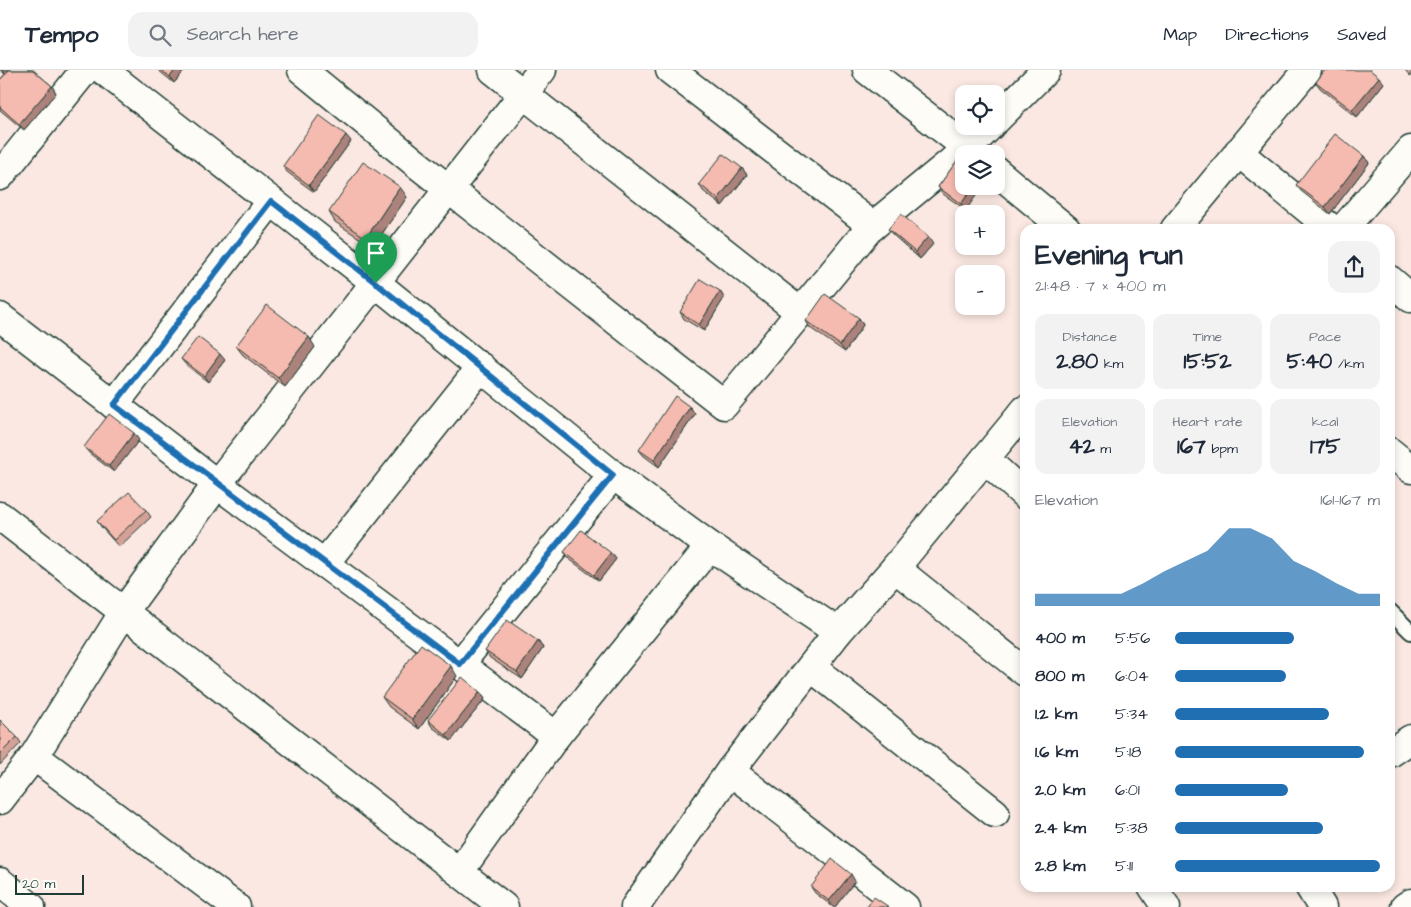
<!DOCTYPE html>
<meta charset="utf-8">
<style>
body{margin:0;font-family:"Architects Daughter",sans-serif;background:#f2f2f3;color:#1f2937;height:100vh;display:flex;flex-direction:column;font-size:19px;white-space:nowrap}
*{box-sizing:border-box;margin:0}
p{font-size:16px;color:#747a83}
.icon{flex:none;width:28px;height:28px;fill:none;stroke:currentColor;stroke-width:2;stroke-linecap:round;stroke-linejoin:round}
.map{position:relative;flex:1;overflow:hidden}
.side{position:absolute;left:1020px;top:154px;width:375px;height:668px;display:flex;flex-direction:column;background:#fff;border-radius:15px;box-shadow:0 2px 8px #0003}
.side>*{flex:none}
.tools{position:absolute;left:955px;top:15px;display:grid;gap:10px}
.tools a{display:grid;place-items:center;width:50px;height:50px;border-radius:10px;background:#fff;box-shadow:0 2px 8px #0003;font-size:25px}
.scale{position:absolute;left:15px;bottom:12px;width:69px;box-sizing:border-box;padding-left:5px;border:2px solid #1f3d34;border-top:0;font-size:14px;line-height:18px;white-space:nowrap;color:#1f3d34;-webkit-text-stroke:4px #fdfcf7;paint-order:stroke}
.pin{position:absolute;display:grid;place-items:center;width:42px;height:42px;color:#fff;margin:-51px -21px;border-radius:50% 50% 50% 0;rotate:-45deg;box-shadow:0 0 5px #0007}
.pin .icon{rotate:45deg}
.round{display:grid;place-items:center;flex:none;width:52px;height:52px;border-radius:15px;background:#f2f2f3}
.headline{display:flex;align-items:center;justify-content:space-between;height:85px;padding:0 15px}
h1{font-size:28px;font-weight:700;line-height:38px}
.figures{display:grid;grid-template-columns:repeat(3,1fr);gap:8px;height:85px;padding:5px 15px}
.figures div{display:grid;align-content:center;border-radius:12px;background:#f2f2f3;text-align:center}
.figures b{font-size:21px;font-weight:700}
.figures small{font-size:14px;font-weight:400}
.figures p{font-size:14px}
.chart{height:140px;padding:10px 15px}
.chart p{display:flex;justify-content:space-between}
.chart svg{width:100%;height:90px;margin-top:5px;fill:#1f6fb2;opacity:.7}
ul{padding:0 15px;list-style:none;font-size:16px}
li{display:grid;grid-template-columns:80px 60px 1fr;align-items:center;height:38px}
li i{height:12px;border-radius:6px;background:#1f6fb2}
header{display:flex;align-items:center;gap:30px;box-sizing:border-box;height:70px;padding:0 25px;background:#fff;border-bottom:1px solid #e0e1e3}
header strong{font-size:24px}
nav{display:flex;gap:28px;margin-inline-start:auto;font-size:18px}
.search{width:350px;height:45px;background:#f2f2f3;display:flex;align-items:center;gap:12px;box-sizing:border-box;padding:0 18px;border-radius:15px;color:#747a83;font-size:19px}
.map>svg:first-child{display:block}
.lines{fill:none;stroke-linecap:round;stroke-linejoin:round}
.service-casing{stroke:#1f3d34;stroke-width:18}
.minor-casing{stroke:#1f3d34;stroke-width:31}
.service{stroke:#fdfcf7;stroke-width:14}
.minor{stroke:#fdfcf7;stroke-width:28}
.wall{fill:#d4a197;stroke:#1f3d34}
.shaded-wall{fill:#ac837b;stroke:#1f3d34}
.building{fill:#f6bbb0;stroke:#1f3d34}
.route-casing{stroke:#fff;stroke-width:10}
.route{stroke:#1f6fb2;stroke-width:6}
</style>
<header>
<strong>Tempo</strong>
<div class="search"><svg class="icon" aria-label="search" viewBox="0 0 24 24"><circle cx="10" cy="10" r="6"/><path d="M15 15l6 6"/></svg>Search here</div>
<nav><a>Map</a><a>Directions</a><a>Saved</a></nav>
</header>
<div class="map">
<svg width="1411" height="837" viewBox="0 0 1411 837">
<rect width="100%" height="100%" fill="#fbe8e2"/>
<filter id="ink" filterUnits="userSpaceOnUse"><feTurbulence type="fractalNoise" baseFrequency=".02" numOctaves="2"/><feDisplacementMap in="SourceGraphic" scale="10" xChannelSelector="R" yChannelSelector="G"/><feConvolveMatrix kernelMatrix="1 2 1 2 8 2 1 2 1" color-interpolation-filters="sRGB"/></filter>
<g filter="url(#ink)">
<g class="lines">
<g class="service-casing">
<path id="service" d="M1390 541 1411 562"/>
</g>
<g class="minor-casing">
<g id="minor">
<path d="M103 0 376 213 613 405 710 476 838 562"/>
<path d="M302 0 418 95 724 335 868 160 968 78 990 56"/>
<path d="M493 0 800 242"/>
<path d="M670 0 873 156"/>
<path d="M867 0 975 84"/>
<path d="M996 50 1046 0"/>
<path d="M1238 82 1332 159"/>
<path d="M996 101 1066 159"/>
<path d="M0 106 85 0"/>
<path d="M1175 159 1307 0"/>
<path d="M1343 159 1411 80"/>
<path d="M1390 210 1411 228"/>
<path d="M0 247 217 414 556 666"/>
<path d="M114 335 271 131"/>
<path d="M1390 382 1411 399"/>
<path d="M985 389 1025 425"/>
<path d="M0 446 504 837"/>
<path d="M324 494 481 297"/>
<path d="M895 498 1025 602"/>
<path d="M460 594 613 405"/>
<path d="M811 597 995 743"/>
<path d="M1390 683 1411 669"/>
<path d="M34 686 236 837"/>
<path d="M730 701 905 837"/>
<path d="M0 730 34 686 125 540 217 414 542 0"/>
<path d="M460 801 556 666 710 476"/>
<path d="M0 812 31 837"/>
<path d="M1152 816 1166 837"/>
<path d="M1309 816 1322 837"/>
<path d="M635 837 730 701 838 562 895 498 1025 340"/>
<path d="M1405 837 1411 833"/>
</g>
</g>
<use href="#service" class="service"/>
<use href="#minor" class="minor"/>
</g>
<g class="wall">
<path d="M0 0H33L52 16 56 23 24 60 0 40V10L5 4Z"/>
<path d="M158 0H185L174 13Z"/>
<path d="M1316 12 1384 13 1357 47 1320 18Z"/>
<path d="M351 71 314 122 287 102 283 96Z"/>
<path d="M964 81 966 140 943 124 938 117Z"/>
<path d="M1364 86 1369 93 1330 144 1301 121 1296 115Z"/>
<path d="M742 98 747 105 722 136 703 121 699 114Z"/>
<path d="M407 127 373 177 335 152 329 142Z"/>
<path d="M888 159 933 174 920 189 893 165Z"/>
<path d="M720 221 724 228 704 261 684 249 680 242Z"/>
<path d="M859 248 863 255 845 282 810 258 806 251Z"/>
<path d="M236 276 315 277 285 317 243 285Z"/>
<path d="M181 289 225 290 208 312 186 295Z"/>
<path d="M690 337 695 344 659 397 644 386 639 380Z"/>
<path d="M139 370 114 402 89 383 84 377Z"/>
<path d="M146 440 151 447 119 477 102 458 97 451Z"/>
<path d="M564 482 611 483 616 489 599 511 569 489Z"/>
<path d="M538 571 543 578 522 609 490 588 485 581Z"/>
<path d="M457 606 419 659 389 637 382 627Z"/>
<path d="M480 622 485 629 451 671 432 657 428 650Z"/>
<path d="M0 650 17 667 21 673 0 695Z"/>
<path d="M855 811 835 837H833L815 823 811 817Z"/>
</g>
<g class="shaded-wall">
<path d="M3 0H10L6 5Z"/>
<path d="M175 0H185L174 13 170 7Z"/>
<path d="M1379 7 1384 13 1357 47 1352 40Z"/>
<path d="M52 16 56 23 24 60 19 54Z"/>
<path d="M346 65 351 71 314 122 309 115Z"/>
<path d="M1364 86 1369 93 1330 144 1325 137Z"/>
<path d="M742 98 747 105 722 136 718 129Z"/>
<path d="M974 116H983L966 140 961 134Z"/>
<path d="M400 117 407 127 373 177 366 168Z"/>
<path d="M928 167 933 174 920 189 915 182Z"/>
<path d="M720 221 724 228 704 261 699 255Z"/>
<path d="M859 248 863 255 845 282 840 275Z"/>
<path d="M309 267 315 277 285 317 278 308Z"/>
<path d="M220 284 225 290 208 312 204 306Z"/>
<path d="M690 337 695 344 659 397 654 390Z"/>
<path d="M134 363 139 370 114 402 109 396Z"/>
<path d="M611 483 616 489 599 511 594 505Z"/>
<path d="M538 571 543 578 522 609 517 602Z"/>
<path d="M451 596 457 606 419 659 412 649Z"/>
<path d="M480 622 485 629 451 671 446 665Z"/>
<path d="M851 804 855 811 835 837H833L829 831Z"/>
</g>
<g class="building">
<path d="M9 0H33L52 16 19 54 0 37V10Z"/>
<path d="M161 0H175L170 7Z"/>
<path d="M1325 0H1370L1379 7 1352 40 1316 12Z"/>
<path d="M1405 0H1411V7Z"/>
<path d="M319 45 346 65 309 115 283 96Z"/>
<path d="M1335 64 1364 86 1325 137 1296 115Z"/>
<path d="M964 81 968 84H964V116H974L961 134 938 117Z"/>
<path d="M723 84 742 98 718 129 699 114Z"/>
<path d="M363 92 400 117 366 168 329 142Z"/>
<path d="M901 144 928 167 915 182 888 159Z"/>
<path d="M700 209 720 221 699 255 680 242Z"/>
<path d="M825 224 859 248 840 275 806 251Z"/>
<path d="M267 235 309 267 278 308 236 276Z"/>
<path d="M198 267 220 284 204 306 181 289Z"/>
<path d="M675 326 690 337 654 390 639 380Z"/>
<path d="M109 344 134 363 109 396 84 377Z"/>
<path d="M129 422 146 440 114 470 97 451Z"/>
<path d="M581 460 611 483 594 505 564 482Z"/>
<path d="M507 550 538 571 517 602 485 581Z"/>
<path d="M421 574 451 596 412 649 382 627Z"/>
<path d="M462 607 480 622 446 665 428 650Z"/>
<path d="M0 650 17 667 0 684Z"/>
<path d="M832 789 851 804 829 831 811 817Z"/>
<path d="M874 827 889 837H867Z"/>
</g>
</g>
<g class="lines" filter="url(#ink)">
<g class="route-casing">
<path id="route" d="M271 131 376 213 613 405 460 594 114 335Z"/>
</g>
<use href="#route" class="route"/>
</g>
</svg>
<div class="tools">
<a><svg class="icon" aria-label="locate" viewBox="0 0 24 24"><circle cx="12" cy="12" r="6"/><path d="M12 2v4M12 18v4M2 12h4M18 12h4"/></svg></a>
<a><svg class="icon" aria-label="layers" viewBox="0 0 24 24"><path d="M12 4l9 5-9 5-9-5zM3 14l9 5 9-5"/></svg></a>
<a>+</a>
<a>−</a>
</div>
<div class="scale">20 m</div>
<div class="pin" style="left:376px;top:213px;background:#1e9e55"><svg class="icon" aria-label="arrive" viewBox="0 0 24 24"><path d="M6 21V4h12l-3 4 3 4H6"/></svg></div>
<section class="side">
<div class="headline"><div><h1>Evening run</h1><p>21:48 · 7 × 400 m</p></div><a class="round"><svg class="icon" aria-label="share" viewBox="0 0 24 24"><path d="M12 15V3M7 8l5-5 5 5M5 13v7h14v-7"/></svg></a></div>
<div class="figures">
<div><p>Distance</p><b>2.80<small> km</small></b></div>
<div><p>Time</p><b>15:52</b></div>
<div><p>Pace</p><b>5:40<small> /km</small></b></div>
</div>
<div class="figures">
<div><p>Elevation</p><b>42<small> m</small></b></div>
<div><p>Heart rate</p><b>167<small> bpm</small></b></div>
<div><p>kcal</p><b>175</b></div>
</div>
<div class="chart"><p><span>Elevation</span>161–167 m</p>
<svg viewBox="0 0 160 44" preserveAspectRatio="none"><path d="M0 44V38L10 38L20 38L30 38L40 38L50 33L60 27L70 22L80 17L90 6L100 6L110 11L120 22L130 27L140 33L150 38L160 38V44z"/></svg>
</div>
<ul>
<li><b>400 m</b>5:56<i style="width:58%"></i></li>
<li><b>800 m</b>6:04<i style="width:54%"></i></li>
<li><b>1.2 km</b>5:34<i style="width:75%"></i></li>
<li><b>1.6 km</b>5:18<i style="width:92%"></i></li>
<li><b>2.0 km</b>6:01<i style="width:55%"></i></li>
<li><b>2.4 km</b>5:38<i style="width:72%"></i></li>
<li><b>2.8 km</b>5:11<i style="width:100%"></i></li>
</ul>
</section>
</div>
